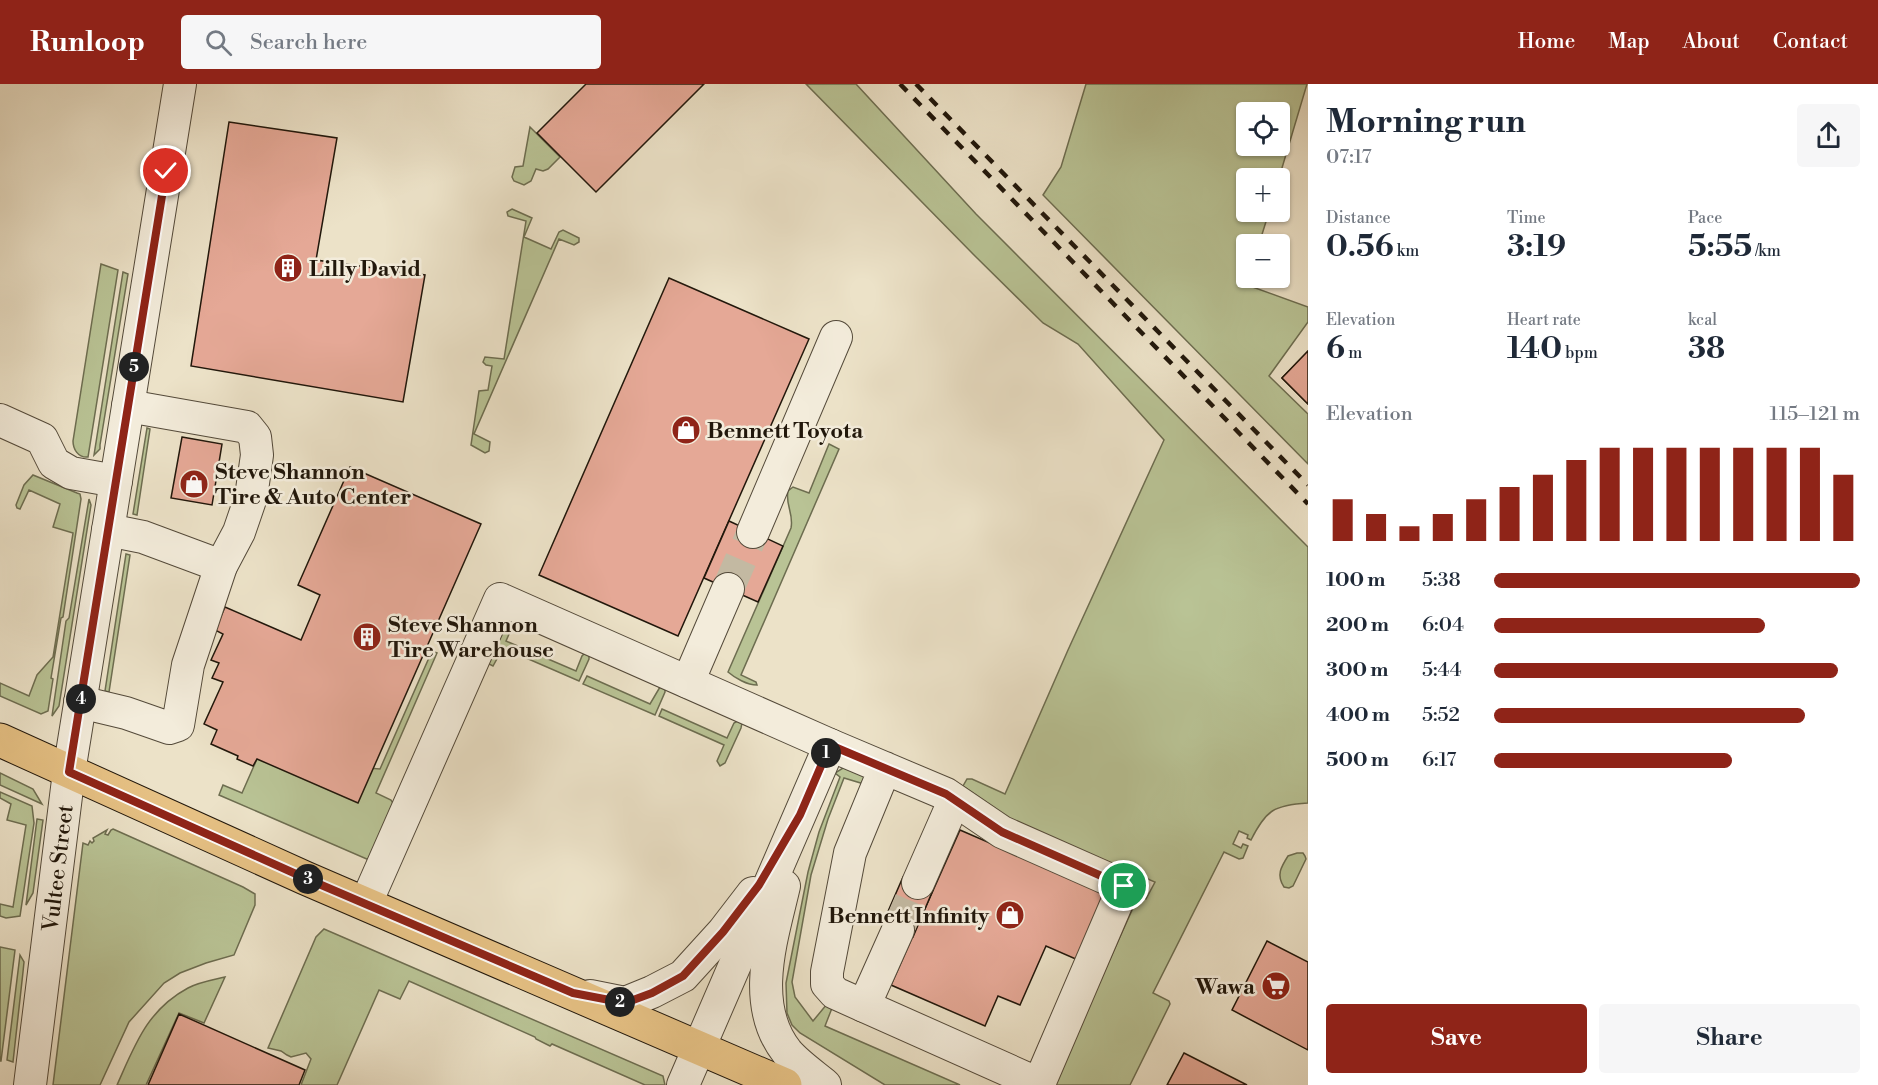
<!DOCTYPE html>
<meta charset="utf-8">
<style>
body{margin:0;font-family:"Libre Bodoni",serif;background:#f6f6f7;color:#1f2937;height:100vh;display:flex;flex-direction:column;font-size:22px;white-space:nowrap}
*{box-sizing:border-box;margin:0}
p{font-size:20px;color:#747a83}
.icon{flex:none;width:33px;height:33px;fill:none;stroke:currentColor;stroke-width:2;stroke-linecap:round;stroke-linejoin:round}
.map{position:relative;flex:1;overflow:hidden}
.details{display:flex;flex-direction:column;background:#fff;width:570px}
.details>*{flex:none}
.tools{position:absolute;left:1236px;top:18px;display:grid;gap:12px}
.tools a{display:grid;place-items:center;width:54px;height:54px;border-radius:6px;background:#fff;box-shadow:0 2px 4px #0004;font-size:30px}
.pin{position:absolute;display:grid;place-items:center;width:51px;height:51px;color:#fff;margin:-26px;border:3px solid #fff;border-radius:50%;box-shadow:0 2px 6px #0007}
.km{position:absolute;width:30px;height:30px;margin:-15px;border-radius:50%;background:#222;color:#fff;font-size:16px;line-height:30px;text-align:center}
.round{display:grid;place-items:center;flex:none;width:63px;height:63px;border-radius:6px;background:#f6f6f7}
.overview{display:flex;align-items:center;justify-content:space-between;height:102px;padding:0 18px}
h1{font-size:33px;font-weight:700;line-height:45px}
.metrics{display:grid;grid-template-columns:repeat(3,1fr);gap:9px;height:102px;padding:6px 18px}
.metrics div{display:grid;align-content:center}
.metrics b{font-size:30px;font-weight:700}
.metrics small{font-size:16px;font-weight:400}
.metrics p{font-size:16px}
.chart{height:168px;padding:12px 18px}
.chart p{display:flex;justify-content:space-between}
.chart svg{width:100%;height:108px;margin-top:6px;stroke:#8f2418;stroke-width:6}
.button{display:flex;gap:12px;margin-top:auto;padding:12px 18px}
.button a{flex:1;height:69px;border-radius:6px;background:#8f2418;color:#fff;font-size:24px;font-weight:700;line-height:69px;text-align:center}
.button a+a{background:#f6f6f7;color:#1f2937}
ul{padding:0 18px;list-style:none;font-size:20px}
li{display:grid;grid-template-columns:96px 72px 1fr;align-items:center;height:45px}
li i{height:15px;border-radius:8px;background:#8f2418}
header{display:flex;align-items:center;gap:36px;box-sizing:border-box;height:84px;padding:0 30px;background:#8f2418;color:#fff}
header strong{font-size:28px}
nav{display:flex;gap:33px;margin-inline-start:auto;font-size:21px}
.search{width:420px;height:54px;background:#f6f6f7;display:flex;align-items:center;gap:15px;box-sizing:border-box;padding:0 21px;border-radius:6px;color:#747a83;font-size:22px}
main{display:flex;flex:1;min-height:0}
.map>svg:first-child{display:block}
.green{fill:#b9c395;stroke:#6d6d50;stroke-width:1.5;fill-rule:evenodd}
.building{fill:#e5a896;stroke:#21170b;stroke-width:1.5}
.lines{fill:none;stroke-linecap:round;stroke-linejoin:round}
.minor-tunnel{stroke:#c3b9a2;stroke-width:32;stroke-dasharray:32 16;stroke-linecap:butt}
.minor-casing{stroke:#544a3a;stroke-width:34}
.major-casing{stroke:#21170b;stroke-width:35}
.minor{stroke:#f3ecdb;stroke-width:32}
.major{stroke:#e6c184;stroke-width:33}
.rail{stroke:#21170b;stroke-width:4.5;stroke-dasharray:10 10;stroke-linecap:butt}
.route-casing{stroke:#fff;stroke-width:12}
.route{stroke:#8f2418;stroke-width:8}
.labels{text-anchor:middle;stroke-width:5;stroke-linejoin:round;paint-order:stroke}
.poi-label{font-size:22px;font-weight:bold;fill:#21170b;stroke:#f3ecdb;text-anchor:start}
.street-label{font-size:22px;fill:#21170b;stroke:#f3ecdb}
</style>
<header>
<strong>Runloop</strong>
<div class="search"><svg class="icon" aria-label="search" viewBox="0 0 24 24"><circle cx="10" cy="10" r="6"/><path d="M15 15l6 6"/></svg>Search here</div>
<nav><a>Home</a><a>Map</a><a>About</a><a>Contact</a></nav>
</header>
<main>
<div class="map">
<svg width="1308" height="1001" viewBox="0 0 1308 1001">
<rect width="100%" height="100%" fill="#ece2c8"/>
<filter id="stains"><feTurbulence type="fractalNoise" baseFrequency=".00333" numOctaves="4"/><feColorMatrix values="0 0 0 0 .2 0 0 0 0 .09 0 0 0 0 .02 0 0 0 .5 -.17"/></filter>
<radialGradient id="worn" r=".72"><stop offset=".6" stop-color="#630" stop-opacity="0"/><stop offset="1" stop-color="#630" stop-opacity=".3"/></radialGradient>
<g class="green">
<path d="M806 0H856L976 130 1308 463V719C1274 721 1266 726 1251 756L1247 754 1248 751 1239 747 1233 760 1241 764 1243 760 1248 762 1243 774 1239 775 1224 768 1153 909 1169 917 1170 920 1130 1001H1053L1138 813 1146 815 1155 798 1013 737 963 702 967 695H972L1005 710 1068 566 1164 356 1078 260 1043 239 975 172Z"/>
<path d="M1086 0H1307L1279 94H1246V128H1269L1259 160H1246V194H1249L1247 201 1308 223V238L1269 292 1308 330V380L1043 111 1061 83ZM1246 28H1280V62H1246Z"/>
<path d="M530 43 560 73 548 85 543 87 536 85 531 97 524 101 514 97 512 93 515 83 523 82Z"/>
<path d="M512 125 532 134 524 153 551 165 559 148 563 146 579 154V158L574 161 559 155 474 350 490 358 489 367 485 369 471 361 479 307 488 306 492 282 486 281 483 278 485 273 504 275 526 137 508 132 507 128Z"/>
<path d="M101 180 118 186 88 373C78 374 73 365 73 357Z"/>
<path d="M123 188 128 190 100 361V365L94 371Z"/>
<path d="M147 344 150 345 137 431 133 430Z"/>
<path d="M829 360 839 365 741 591 756 598 757 601C747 601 735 594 728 588L791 444C794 430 785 420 788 407L793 403 809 409Z"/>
<path d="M33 391 77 409 80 410 81 415 63 533 61 534 51 594 53 595 48 627 41 630 0 612V599L29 612 37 591 53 573 73 449 53 443 60 420 29 406 20 425 17 424 16 421 24 401Z"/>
<path d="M89 415 91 421 59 622 52 632 66 537 69 534Z"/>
<path d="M126 470 130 471 109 608 105 607Z"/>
<path d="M506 534 511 536 513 541 506 557 576 587 582 572 585 569 589 571V575L579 597 503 564 493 582 487 579Z"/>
<path d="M432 567 437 569 376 709 391 716 393 719 369 776 219 711 223 701 242 709 257 675 380 685Z"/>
<path d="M587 592 650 620 660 603 665 605V608L655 631 583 600Z"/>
<path d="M662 625 727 654 734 639 739 636 742 639 741 644 725 679 720 682 717 677 724 661 659 632Z"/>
<path d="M843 684H852L867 692 864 700 844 694 828 735 811 791 792 898 795 913 813 937 827 920 832 924 825 942 960 1001H885L800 949 792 941 787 929 786 899 808 788 819 748 840 693 835 689Z"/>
<path d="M0 689 33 705 42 720 0 701Z"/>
<path d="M0 708 32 722 34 739 20 832 6 834 0 832V820L13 823 26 741 7 736 11 720 0 714Z"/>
<path d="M37 735 43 736 33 809 26 821Z"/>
<path d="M113 745 243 803 255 810V821L234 871 206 879 180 889 164 899 129 938 100 1001H53L83 759 88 761 90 757 92 759 94 757 93 754 107 746 105 750 108 751 111 746Z"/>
<path d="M1297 769H1303L1305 772 1306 775 1293 802 1289 804 1284 803C1276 791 1281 783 1288 772Z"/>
<path d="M324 845 663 992 665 1001H645L552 960 550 962 536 955 535 953 409 897 400 915 379 906 337 1001H301L311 975 306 969 291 973 287 971 281 967 268 964 316 853Z"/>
<path d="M0 863 15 866 1 977H0Z"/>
<path d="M20 871 24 878 23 888 13 978 7 976Z"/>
<path d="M225 893 204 939 179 929 146 1001H117C135 961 147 926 188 904 199 898 213 896 225 893Z"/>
</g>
<g class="building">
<path d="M586 0H704L596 108 537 49Z"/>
<path d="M229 38 337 54 316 176 425 191 403 318 191 282Z"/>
<path d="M669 194 809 255 678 552 539 491Z"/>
<path d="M1308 267V320L1282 294Z"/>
<path d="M1308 267V320L1282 294Z"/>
<path d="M182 353 222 360 212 421 171 414Z"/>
<path d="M350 383 481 440 358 719 257 675 253 682 237 675 238 672 211 660 217 646 204 640 223 598 212 594 219 579 211 576 223 550 215 546 225 523 301 556 320 511 298 501Z"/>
<path d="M729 437 783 462 758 518 704 494Z"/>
<path d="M960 746 1107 810 1078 876 1046 862 1020 921 998 912 985 942 891 901Z"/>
<path d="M903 793 933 806 913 853 883 839Z"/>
<path d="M1267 857 1308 878V966L1232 926Z"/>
<path d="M179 930 305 986 299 1001H148Z"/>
<path d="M1184 969 1247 1001H1167Z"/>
</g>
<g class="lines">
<g class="minor-tunnel">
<path d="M728 505 753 448"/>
<path d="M898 846 918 799"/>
</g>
<g class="minor-casing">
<g id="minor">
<path d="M0 336 42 355 54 379 71 389 116 397"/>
<path d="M108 446 143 453 221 482"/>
<path d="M753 448 836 253"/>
<path d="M688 598 728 505"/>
<path d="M80 618 126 629 169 644 178 641 188 581 221 482 239 448 251 413 257 371 255 353 247 343 128 322"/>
<path d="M918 799 954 717"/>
<path d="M784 802C772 854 749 920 787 968 797 980 813 991 825 1001"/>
<path d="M366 819 500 515 830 661 946 710 1002 748 1124 802 1039 1000 835 909 827 900V888L850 769 885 684"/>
<path d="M590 912 625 919 652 908 683 892 723 848 753 809"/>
<path d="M864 922 898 846"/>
<path d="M30 1001 69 688 180 0"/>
<path d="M683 1001 830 661"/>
</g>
</g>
<g class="major-casing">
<path id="major" d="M0 656 305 794 785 1001"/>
</g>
<use href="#minor" class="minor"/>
<use href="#major" class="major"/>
<g class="rail">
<path d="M900 0 1308 420"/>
<path d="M916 0 1308 401"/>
</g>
</g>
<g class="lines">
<g class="route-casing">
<path id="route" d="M166 87 69 688 305 794 573 909 625 919 652 909 683 892 723 848 759 801 800 731 830 661 946 710 1002 748 1124 802"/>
</g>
<use href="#route" class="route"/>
</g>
<defs>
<g id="building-disc" transform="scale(1.5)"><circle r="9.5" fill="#8f2418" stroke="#f3ecdb"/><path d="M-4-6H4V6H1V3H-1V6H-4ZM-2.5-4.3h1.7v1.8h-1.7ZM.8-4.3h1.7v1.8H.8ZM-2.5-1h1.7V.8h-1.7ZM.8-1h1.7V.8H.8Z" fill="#fff"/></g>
<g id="shop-disc" transform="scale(1.5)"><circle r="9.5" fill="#8f2418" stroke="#f3ecdb"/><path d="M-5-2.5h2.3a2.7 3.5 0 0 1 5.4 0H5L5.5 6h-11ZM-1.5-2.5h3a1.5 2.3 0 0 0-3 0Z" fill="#fff"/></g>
<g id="supermarket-disc" transform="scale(1.5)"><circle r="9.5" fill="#8f2418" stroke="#f3ecdb"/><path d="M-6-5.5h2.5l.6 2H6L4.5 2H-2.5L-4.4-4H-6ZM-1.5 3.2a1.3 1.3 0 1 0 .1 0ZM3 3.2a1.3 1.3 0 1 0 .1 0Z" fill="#fff"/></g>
</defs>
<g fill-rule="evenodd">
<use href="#building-disc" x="288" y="184"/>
<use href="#shop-disc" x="686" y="346"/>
<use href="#shop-disc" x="194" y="400"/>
<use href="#building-disc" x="367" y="553"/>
<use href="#shop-disc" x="1010" y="831"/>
<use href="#supermarket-disc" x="1276" y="902"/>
</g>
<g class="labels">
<g class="poi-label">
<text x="309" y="192">Lilly David</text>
<text x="707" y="354">Bennett Toyota</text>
<text x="215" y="395">Steve Shannon<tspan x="215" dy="25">Tire &amp; Auto Center</tspan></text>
<text x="388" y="548">Steve Shannon<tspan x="388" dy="25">Tire Warehouse</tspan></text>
<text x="989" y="839" text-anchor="end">Bennett Infinity</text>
<text x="1255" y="910" text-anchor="end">Wawa</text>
</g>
<g class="street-label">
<text transform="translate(57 784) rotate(-83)" y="8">Vultee Street</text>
</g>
</g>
<rect width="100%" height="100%" filter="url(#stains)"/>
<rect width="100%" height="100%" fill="url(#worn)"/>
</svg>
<div class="tools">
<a><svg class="icon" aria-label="locate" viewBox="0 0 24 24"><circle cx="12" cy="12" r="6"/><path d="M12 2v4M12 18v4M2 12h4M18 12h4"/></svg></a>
<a>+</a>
<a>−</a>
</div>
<div class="pin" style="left:1124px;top:802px;background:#1e9e55"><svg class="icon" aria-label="arrive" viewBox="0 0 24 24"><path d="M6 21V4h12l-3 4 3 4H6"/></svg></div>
<div class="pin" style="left:166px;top:87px;background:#d93025"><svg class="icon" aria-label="check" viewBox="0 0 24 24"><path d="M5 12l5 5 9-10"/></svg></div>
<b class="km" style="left:826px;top:669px">1</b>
<b class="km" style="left:620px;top:918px">2</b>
<b class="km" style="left:308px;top:795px">3</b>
<b class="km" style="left:81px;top:615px">4</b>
<b class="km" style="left:134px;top:283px">5</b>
</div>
<section class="details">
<div class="overview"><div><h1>Morning run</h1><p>07:17</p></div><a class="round"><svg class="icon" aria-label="share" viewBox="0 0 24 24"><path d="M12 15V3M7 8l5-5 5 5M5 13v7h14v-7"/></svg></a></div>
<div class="metrics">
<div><p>Distance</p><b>0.56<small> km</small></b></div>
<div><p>Time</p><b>3:19</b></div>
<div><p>Pace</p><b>5:55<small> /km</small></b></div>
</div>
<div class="metrics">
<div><p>Elevation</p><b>6<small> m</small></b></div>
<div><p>Heart rate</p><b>140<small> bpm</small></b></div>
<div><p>kcal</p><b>38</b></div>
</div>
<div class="chart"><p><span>Elevation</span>115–121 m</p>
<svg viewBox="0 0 160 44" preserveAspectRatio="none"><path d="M5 44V27M15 44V33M25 44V38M35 44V33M45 44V27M55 44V22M65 44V17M75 44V11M85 44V6M95 44V6M105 44V6M115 44V6M125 44V6M135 44V6M145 44V6M155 44V17"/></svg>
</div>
<ul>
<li><b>100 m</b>5:38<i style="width:100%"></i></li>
<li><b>200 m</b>6:04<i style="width:74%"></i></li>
<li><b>300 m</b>5:44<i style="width:94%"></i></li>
<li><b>400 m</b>5:52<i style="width:85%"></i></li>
<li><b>500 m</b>6:17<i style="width:65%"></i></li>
</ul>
<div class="button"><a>Save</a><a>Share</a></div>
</section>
</main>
